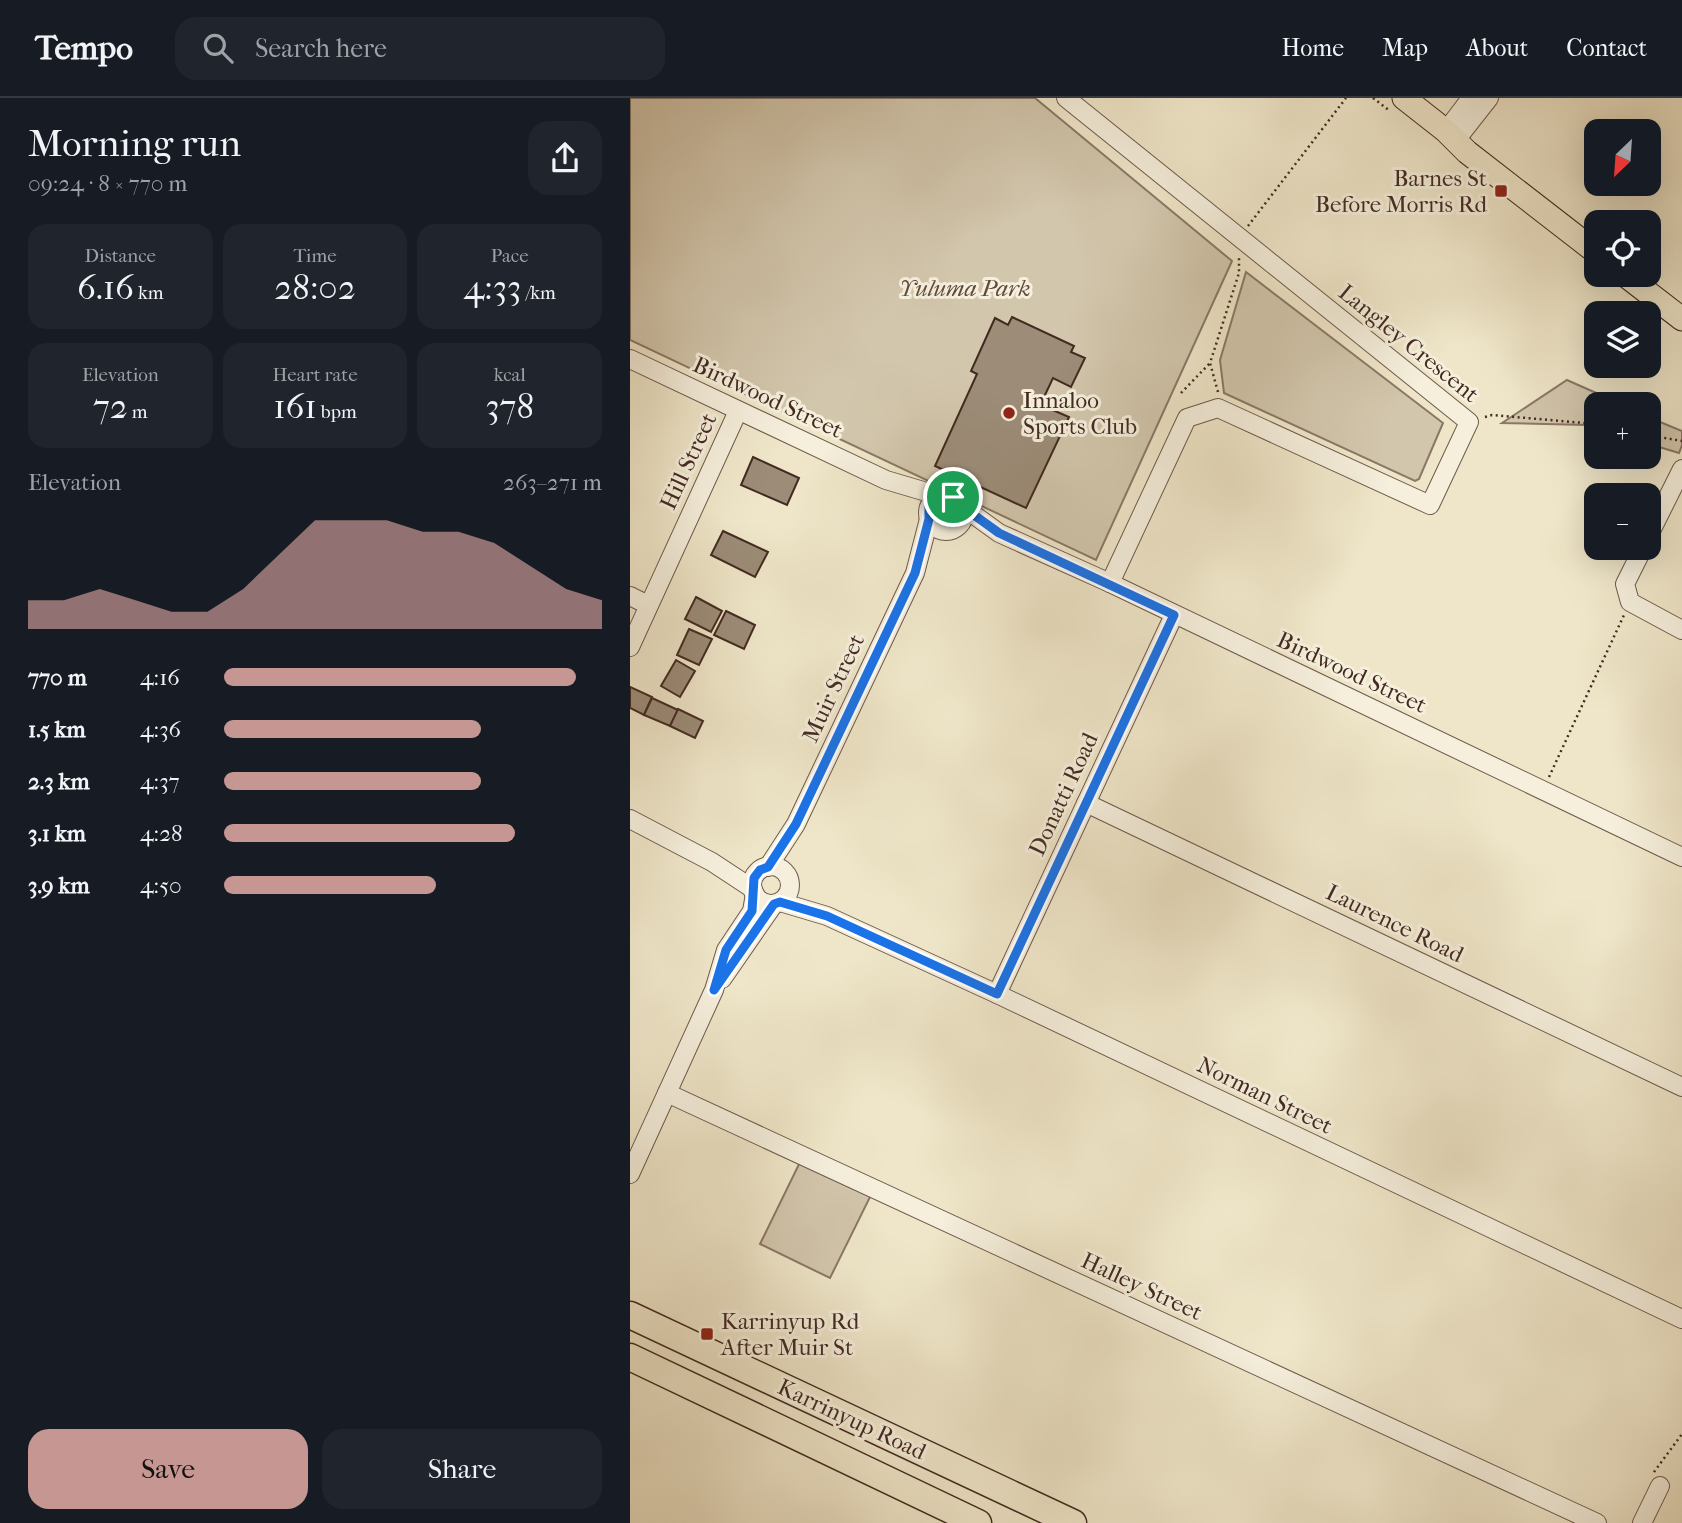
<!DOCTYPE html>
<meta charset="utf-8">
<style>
body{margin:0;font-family:"IM FELL French Canon",serif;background:#20242c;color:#f1f3f6;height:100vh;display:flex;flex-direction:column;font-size:26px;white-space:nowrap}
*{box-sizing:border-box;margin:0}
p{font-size:23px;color:#9ea1a6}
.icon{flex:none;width:38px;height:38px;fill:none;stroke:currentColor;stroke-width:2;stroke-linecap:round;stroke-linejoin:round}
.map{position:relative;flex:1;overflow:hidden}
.drawer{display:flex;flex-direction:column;background:#171b24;width:630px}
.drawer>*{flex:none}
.needle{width:46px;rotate:205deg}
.controls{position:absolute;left:954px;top:21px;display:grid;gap:14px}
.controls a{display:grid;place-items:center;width:77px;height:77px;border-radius:14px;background:#171b24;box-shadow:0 7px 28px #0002;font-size:35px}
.pin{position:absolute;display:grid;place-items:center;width:60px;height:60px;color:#fff;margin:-30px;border:4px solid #fff;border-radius:50%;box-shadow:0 2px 7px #0007}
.round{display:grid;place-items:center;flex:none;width:74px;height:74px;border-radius:21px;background:#20242c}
.headline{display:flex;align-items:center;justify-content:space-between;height:119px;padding:0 28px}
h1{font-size:38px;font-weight:600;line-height:52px}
.metrics{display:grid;grid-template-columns:repeat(3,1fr);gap:10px;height:119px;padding:7px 28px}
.metrics div{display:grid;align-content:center;border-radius:18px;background:#20242c;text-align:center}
.metrics b{font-size:35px;font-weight:600}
.metrics small{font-size:19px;font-weight:400}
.metrics p{font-size:19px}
.chart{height:196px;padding:14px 28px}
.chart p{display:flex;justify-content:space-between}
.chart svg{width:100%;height:126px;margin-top:7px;fill:#c59692;opacity:.7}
.cta{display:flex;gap:14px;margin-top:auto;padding:14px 28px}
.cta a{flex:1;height:80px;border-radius:21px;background:#c59692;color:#111;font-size:28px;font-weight:600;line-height:80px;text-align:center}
.cta a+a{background:#20242c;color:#f1f3f6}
ul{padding:0 28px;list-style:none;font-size:23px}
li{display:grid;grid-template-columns:112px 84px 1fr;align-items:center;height:52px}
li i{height:18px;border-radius:9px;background:#c59692}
header{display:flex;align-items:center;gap:42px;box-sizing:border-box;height:98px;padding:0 35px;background:#171b24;border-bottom:2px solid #363941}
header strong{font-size:33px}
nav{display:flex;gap:38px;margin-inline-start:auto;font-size:24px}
.search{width:490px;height:63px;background:#20242c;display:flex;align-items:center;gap:18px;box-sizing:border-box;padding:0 24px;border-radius:21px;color:#9ea1a6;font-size:26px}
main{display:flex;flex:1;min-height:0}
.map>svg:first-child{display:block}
.green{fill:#d2c6ac;stroke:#8a7866;stroke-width:2}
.building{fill:#9c8c78;stroke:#432a21;stroke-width:2}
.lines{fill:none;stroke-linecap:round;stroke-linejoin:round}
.minor-casing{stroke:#6e594b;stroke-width:20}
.major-casing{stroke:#432a21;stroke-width:25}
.highway-casing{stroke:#432a21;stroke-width:29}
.path{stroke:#432a21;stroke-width:2.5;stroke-dasharray:2 3.5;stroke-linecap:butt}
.minor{stroke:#f5efdc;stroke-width:18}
.major{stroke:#efe6c9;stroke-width:23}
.highway{stroke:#efe6c9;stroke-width:26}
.route-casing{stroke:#fff;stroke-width:14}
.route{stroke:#1a73e8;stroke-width:9}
.poi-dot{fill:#8f2418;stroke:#f5efdc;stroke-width:2.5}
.labels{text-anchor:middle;stroke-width:6;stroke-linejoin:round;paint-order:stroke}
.poi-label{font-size:23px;fill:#432a21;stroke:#f5efdc;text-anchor:start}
.park-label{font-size:23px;font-style:italic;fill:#60493d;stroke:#f5efdc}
.street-label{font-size:23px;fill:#432a21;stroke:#f5efdc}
</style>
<header>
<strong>Tempo</strong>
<div class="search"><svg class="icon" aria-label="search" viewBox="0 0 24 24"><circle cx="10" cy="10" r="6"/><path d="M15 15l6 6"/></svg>Search here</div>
<nav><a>Home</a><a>Map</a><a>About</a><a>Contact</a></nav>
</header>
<main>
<section class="drawer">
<div class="headline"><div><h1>Morning run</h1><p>09:24 · 8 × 770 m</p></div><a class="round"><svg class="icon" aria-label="share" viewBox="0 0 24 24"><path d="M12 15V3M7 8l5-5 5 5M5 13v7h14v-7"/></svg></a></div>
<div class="metrics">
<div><p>Distance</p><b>6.16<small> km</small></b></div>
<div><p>Time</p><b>28:02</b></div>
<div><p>Pace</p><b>4:33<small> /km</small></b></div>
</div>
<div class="metrics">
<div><p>Elevation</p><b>72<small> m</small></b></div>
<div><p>Heart rate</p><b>161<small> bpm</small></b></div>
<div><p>kcal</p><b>378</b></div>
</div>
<div class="chart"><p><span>Elevation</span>263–271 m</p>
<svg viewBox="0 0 160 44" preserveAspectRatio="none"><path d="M0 44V34L10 34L20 30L30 34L40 38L50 38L60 30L70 18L80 6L90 6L100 6L110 10L120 10L130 14L140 22L150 30L160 34V44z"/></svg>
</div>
<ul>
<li><b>770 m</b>4:16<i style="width:93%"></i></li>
<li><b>1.5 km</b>4:36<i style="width:68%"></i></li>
<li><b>2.3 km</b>4:37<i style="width:68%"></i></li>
<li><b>3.1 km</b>4:28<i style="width:77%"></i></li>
<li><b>3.9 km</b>4:50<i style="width:56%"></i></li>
</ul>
<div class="cta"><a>Save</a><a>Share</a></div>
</section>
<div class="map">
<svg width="1052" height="1425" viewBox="0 0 1052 1425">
<rect width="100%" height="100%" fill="#efe6c9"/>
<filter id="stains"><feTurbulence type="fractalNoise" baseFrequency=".00286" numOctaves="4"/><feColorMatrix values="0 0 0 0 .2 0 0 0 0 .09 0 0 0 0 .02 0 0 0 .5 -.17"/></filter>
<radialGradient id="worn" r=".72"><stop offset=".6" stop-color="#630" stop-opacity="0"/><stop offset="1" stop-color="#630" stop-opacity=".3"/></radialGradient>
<g class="green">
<path d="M0 0H405L602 163 466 462 0 242Z"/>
<path d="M616 174 813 325 789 381 785 383 594 295 590 262Z"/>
<path d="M937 282 991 306H966V329L957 327 872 325Z"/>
<path d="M1018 319 1052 333V347L1049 355 1019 346Z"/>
<path d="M173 1058 241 1097 200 1180 130 1146Z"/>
</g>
<g class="building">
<path d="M382 219 444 248 441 254 455 260 441 289 423 280 414 299 421 305 418 310 439 319 396 410 305 368 347 276 341 273 365 220 378 227Z"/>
<path d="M123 359 169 380 157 407 111 387Z"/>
<path d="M93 433 138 454 125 479 81 457Z"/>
<path d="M66 499 92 513 81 534 55 521Z"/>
<path d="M96 513 125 527 114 551 84 537Z"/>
<path d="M59 531 82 541 69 567 47 557Z"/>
<path d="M46 562 65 573 50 599 31 588Z"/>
<path d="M0 589 22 599 14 617 0 610Z"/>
<path d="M22 600 48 612 40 628 14 617Z"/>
<path d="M48 611 73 623 65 640 40 628Z"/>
</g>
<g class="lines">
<g class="minor-casing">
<g id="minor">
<path d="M436 0 839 324 800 407 588 310 557 320 480 485"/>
<path d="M816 33 841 0"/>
<path d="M826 42 859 0"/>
<path d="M0 261 256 382 310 398"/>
<circle cx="316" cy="415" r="18"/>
<path d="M333 409 369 435 480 485 1052 759"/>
<path d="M1018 439 1052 371"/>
<path d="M1013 450 995 486 1000 504 1052 532"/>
<path d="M0 498 18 507"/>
<path d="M0 549 108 313"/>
<path d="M456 705 1052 989"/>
<path d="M0 721 82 764 123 791"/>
<circle cx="141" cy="787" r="19"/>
<path d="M138 769 166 726 285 475 299 421"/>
<path d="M150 804 197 818 367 896 1052 1221"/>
<path d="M92 881 144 806"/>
<path d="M367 896 544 517"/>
<path d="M37 995 967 1425"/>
<path d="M0 1076 84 892 96 852 122 813 125 796"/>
<path d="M1012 1425 1030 1388"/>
</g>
</g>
<g class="major-casing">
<g id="major">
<path d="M774 0 816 33 837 54 966 154"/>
<path d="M995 177 1052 221"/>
</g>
</g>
<g class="highway-casing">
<g id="highway">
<path d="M0 1217 443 1425"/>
<path d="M0 1259 348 1425"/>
</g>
</g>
<g class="path">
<path d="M743 0 760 13"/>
<path d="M618 128 716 0"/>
<path d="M588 294 580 265 609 175V159"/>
<path d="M551 295 580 265"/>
<path d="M855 319 862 317 966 326"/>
<path d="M1018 337 1052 343"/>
<path d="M919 679 994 517"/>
<path d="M1024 1374 1052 1336"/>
</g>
<use href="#minor" class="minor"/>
<use href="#major" class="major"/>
<use href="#highway" class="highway"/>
</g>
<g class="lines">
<g class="route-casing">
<path id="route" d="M319 397 327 401 333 409 369 435 544 517 367 896 197 818 150 804 144 806 84 892 96 852 122 813 124 780 130 772 138 769 166 726 285 475 299 421V407L306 400Z"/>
</g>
<use href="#route" class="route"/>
</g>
<g class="poi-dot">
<rect x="864" y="86" width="14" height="14" rx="3.5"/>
<circle cx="379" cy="315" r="7"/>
<rect x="70" y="1229" width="14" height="14" rx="3.5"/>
</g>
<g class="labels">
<g class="poi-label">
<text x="857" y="88" text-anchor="end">Barnes St<tspan x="857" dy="26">Before Morris Rd</tspan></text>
<text x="393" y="310">Innaloo<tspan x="393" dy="26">Sports Club</tspan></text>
<text x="91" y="1231">Karrinyup Rd<tspan x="91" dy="26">After Muir St</tspan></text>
</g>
<g class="park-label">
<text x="335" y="198">Yuluma Park</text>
</g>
<g class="street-label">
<text transform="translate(779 245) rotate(39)" y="8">Langley Crescent</text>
<text transform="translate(138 299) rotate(25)" y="8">Birdwood Street</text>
<text transform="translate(58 363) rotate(-65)" y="8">Hill Street</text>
<text transform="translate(722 574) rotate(25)" y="8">Birdwood Street</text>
<text transform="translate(203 590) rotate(-65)" y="8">Muir Street</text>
<text transform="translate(433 696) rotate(-65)" y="8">Donatti Road</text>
<text transform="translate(765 825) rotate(26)" y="8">Laurence Road</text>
<text transform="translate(635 997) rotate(26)" y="8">Norman Street</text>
<text transform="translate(512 1188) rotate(25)" y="8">Halley Street</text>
<text transform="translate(222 1321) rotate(25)" y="8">Karrinyup Road</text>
</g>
</g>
<rect width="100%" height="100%" filter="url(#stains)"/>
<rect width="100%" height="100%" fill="url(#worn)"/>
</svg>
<div class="controls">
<a><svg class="needle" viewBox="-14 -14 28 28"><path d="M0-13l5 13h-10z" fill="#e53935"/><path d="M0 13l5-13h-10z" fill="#9ea1a6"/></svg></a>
<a><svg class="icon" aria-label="locate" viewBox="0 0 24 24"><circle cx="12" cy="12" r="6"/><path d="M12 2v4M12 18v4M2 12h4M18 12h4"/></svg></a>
<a><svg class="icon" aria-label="layers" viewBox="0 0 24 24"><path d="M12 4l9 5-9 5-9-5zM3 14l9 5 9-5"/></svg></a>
<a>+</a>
<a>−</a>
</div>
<div class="pin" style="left:323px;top:399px;background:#1e9e55"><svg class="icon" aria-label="arrive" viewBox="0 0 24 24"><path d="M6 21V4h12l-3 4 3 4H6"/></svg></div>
</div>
</main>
